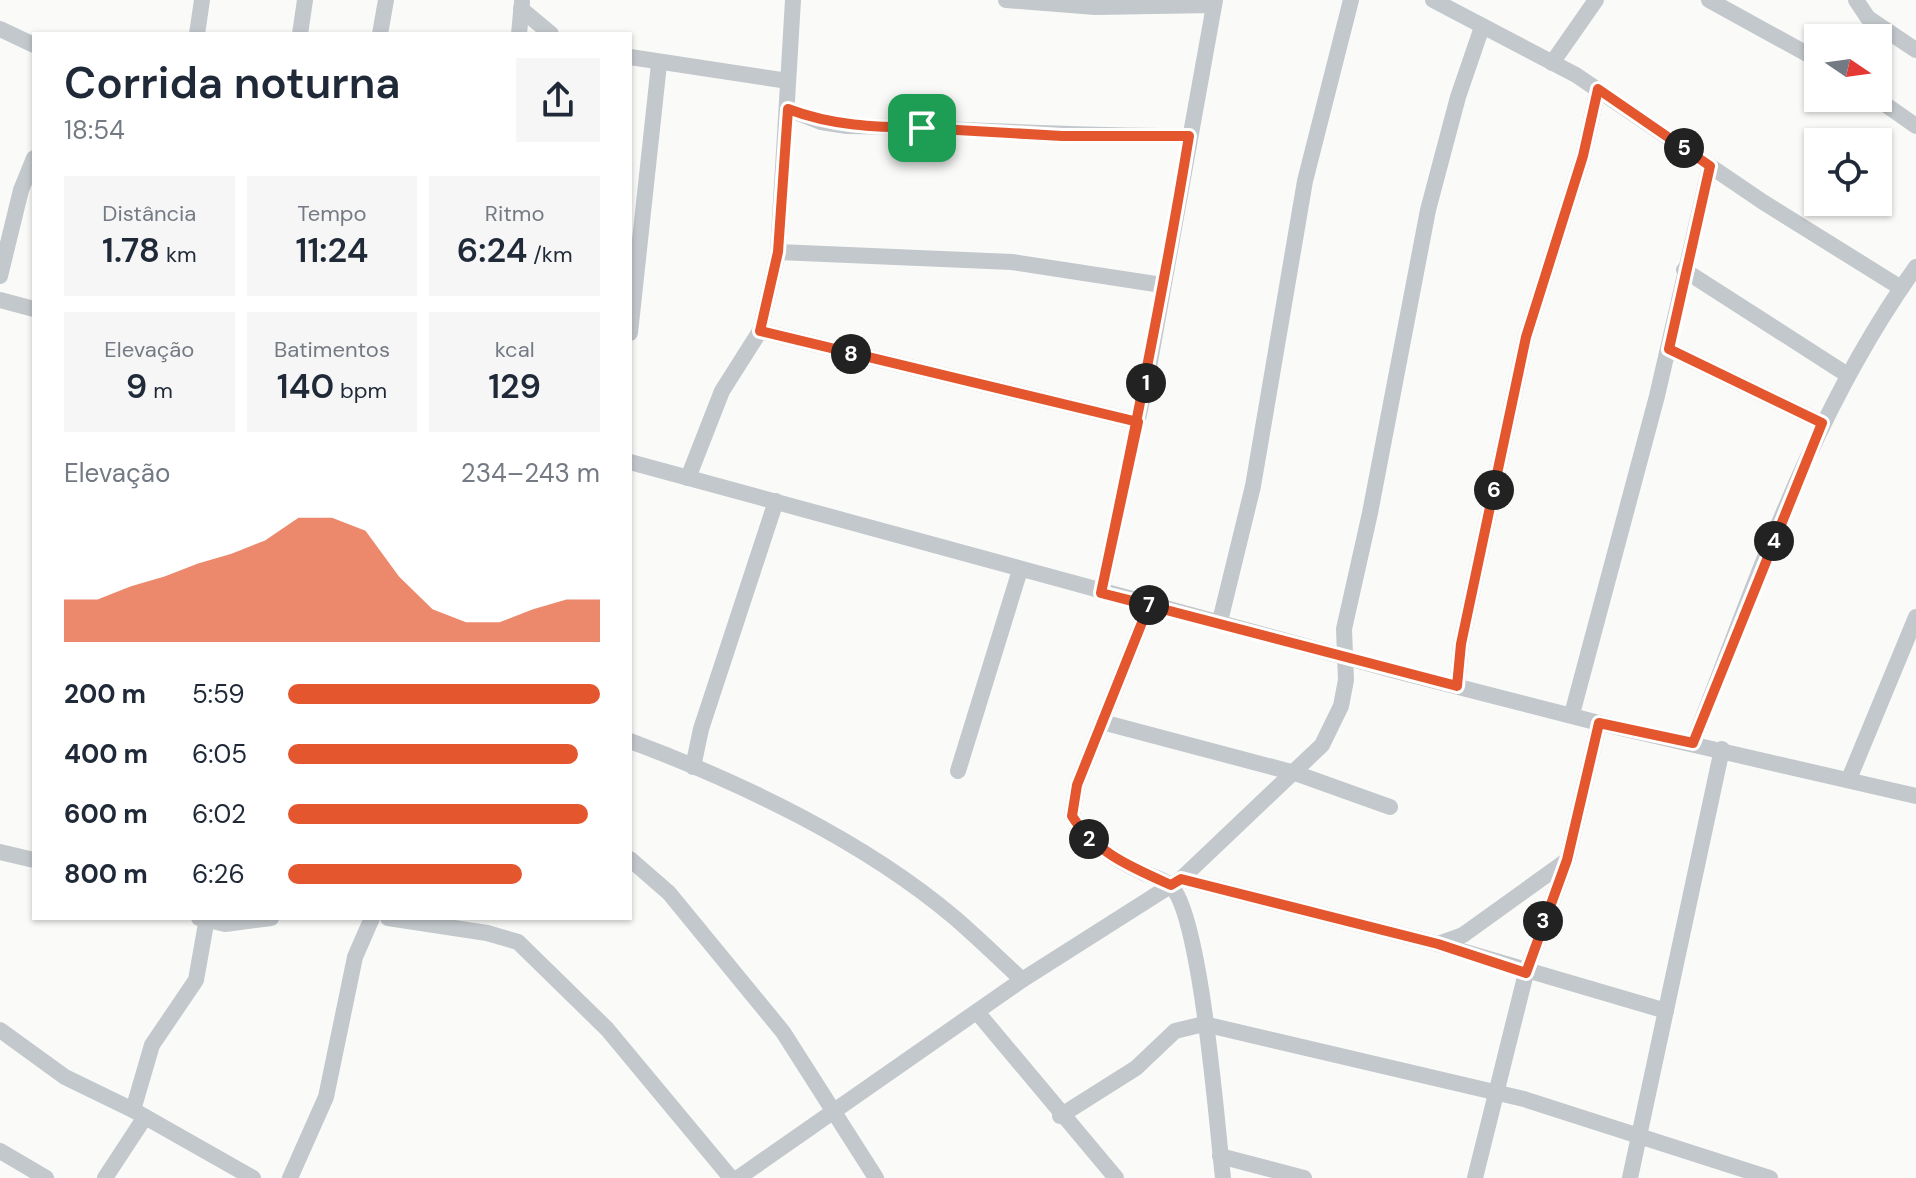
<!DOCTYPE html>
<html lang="pt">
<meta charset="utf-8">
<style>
body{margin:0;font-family:"DM Sans",sans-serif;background:#f6f6f7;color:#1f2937;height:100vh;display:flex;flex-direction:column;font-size:30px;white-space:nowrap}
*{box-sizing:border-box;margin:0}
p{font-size:26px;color:#747a83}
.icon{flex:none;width:44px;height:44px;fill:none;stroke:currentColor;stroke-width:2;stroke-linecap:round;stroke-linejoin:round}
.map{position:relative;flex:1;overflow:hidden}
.side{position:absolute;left:32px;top:32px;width:600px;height:888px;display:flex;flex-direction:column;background:#fff;border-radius:0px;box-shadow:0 2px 6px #0004}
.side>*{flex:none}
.needle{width:52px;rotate:103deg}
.buttons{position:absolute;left:1804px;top:24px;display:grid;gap:16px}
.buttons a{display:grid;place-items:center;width:88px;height:88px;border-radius:0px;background:#fff;box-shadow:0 2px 6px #0004;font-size:40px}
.pin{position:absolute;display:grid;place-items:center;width:68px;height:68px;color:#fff;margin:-34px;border-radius:16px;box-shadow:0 4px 12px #0006}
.km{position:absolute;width:40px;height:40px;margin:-20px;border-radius:50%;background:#222;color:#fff;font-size:22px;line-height:40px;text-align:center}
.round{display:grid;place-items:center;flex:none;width:84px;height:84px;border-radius:0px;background:#f6f6f7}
.overview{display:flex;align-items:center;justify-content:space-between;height:136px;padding:0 32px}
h1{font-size:44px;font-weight:600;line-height:60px}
.metrics{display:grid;grid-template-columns:repeat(3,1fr);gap:12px;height:136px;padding:8px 32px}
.metrics div{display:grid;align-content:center;border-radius:0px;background:#f6f6f7;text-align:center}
.metrics b{font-size:34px;font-weight:600}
.metrics small{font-size:22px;font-weight:400}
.metrics p{font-size:22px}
.chart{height:224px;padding:16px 32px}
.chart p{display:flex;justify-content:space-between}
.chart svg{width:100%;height:144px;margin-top:8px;fill:#e4572e;opacity:.7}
ul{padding:0 32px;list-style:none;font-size:26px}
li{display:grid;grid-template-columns:128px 96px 1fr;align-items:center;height:60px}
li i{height:20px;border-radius:10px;background:#e4572e}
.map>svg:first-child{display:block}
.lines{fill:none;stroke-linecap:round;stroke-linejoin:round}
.street{stroke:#c3c8cc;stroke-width:16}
.route-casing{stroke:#fff;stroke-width:16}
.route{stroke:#e4572e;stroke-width:10}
</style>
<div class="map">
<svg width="1916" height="1178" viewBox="0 0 1916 1178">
<rect width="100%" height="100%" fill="#fafaf8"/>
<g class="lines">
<g class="street">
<path d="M793 0 778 252 760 331 1138 422"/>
<path d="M1006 0 1095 7 1214 5"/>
<path d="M1433 0 1576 75 1763 202 1901 288"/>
<path d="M1709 0 1818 60"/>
<path d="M1856 0 1868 18 1916 50"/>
<path d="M521 9 551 34"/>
<path d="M0 29 34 45"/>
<path d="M197 34 202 0"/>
<path d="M300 34 305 0"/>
<path d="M380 34 386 0"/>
<path d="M519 34 522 2"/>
<path d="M630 57 788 81"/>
<path d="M1552 63 1596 0"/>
<path d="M1876 98 1916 126"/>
<path d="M788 109 821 122 847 126C962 128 1075 137 1189 136"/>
<path d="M778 252 1012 262 1162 285"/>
<path d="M1684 270 1846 374"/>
<path d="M0 276 21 190 34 158"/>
<path d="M0 300 34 309"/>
<path d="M630 333 659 64"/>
<path d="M1669 349 1822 423"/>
<path d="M630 462 1396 671 1599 723 1916 796"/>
<path d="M688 478 722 391 760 331"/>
<path d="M1101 593 1149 367 1215 0"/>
<path d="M1149 605 1077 785 1072 816C1088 842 1114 859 1142 872 1150 876 1163 879 1170 885 1201 912 1217 1127 1223 1178"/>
<path d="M1220 621 1253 486 1305 181 1351 0"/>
<path d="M1457 686 1461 644 1526 337 1583 156 1598 89"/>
<path d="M1572 714 1657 396 1710 166"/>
<path d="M1102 722 1295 773 1390 807"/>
<path d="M630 741C740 782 864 841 955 918 978 938 1000 959 1022 980"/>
<path d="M1693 743C1757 580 1813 410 1916 267"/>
<path d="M693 767 701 729 776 501"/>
<path d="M958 771 1020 570"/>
<path d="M1849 779 1916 617"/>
<path d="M0 852 34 860"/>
<path d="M630 859 669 893 783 1032 876 1178"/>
<path d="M1181 879 1438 944 1463 935 1566 861"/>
<path d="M199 918 225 924 271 918"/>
<path d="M388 918 487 933 518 942 607 1029 731 1178"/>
<path d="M1438 944 1666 1011"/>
<path d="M977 1012 1116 1178"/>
<path d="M0 1030 65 1077 133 1110 253 1178"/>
<path d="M133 1110 152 1045 196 980 207 918"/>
<path d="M1060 1116 1136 1068 1175 1031 1204 1024 1524 1099 1770 1178"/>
<path d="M0 1151 46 1178"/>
<path d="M1220 1156 1304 1178"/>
<path d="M105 1178 145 1117"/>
<path d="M290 1178 326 1097 355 957 372 918"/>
<path d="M738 1178 1022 980 1181 879 1322 745 1341 706 1346 680 1344 629 1370 513 1428 210 1458 97 1482 27"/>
<path d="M1475 1178 1526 973 1567 860 1599 723"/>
<path d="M1630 1178 1722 749"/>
</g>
</g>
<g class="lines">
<g class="route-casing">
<path id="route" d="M922 128 1062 136H1189C1164 289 1133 441 1101 593L1149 605 1077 785 1072 816C1094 852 1133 868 1171 885L1181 879 1438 944 1526 973 1567 860 1599 723 1693 743 1822 423 1669 349 1710 166 1598 89 1583 156 1526 337 1461 644 1457 686 1101 593 1138 422 760 331 778 252 788 109C833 126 874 127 922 128"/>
</g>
<use href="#route" class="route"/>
</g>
</svg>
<div class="buttons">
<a><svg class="needle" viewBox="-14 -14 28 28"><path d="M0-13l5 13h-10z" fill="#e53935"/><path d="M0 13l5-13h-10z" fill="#747a83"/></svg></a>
<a><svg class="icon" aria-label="locate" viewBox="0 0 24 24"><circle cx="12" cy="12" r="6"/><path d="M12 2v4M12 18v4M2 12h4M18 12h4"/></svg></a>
</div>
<div class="pin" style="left:922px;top:128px;background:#1e9e55"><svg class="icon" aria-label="arrive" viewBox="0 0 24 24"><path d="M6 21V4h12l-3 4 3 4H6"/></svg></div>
<b class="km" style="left:1146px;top:383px">1</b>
<b class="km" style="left:1089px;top:839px">2</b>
<b class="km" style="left:1543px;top:921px">3</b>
<b class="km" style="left:1774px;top:541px">4</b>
<b class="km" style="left:1684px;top:148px">5</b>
<b class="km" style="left:1494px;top:490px">6</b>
<b class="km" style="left:1149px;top:605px">7</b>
<b class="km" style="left:851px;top:354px">8</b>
<section class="side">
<div class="overview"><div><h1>Corrida noturna</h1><p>18:54</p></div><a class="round"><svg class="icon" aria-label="share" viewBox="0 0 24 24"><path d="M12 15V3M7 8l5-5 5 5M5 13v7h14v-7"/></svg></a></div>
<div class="metrics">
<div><p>Distância</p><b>1.78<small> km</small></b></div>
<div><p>Tempo</p><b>11:24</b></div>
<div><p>Ritmo</p><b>6:24<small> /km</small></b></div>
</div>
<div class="metrics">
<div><p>Elevação</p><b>9<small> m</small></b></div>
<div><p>Batimentos</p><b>140<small> bpm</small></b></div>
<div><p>kcal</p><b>129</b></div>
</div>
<div class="chart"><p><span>Elevação</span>234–243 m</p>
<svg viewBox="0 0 160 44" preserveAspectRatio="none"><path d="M0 44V31L10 31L20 27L30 24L40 20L50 17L60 13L70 6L80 6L90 10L100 24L110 34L120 38L130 38L140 34L150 31L160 31V44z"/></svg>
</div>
<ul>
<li><b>200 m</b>5:59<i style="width:100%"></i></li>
<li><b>400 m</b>6:05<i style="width:93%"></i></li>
<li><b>600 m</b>6:02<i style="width:96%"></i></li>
<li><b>800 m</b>6:26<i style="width:75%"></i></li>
</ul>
</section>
</div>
